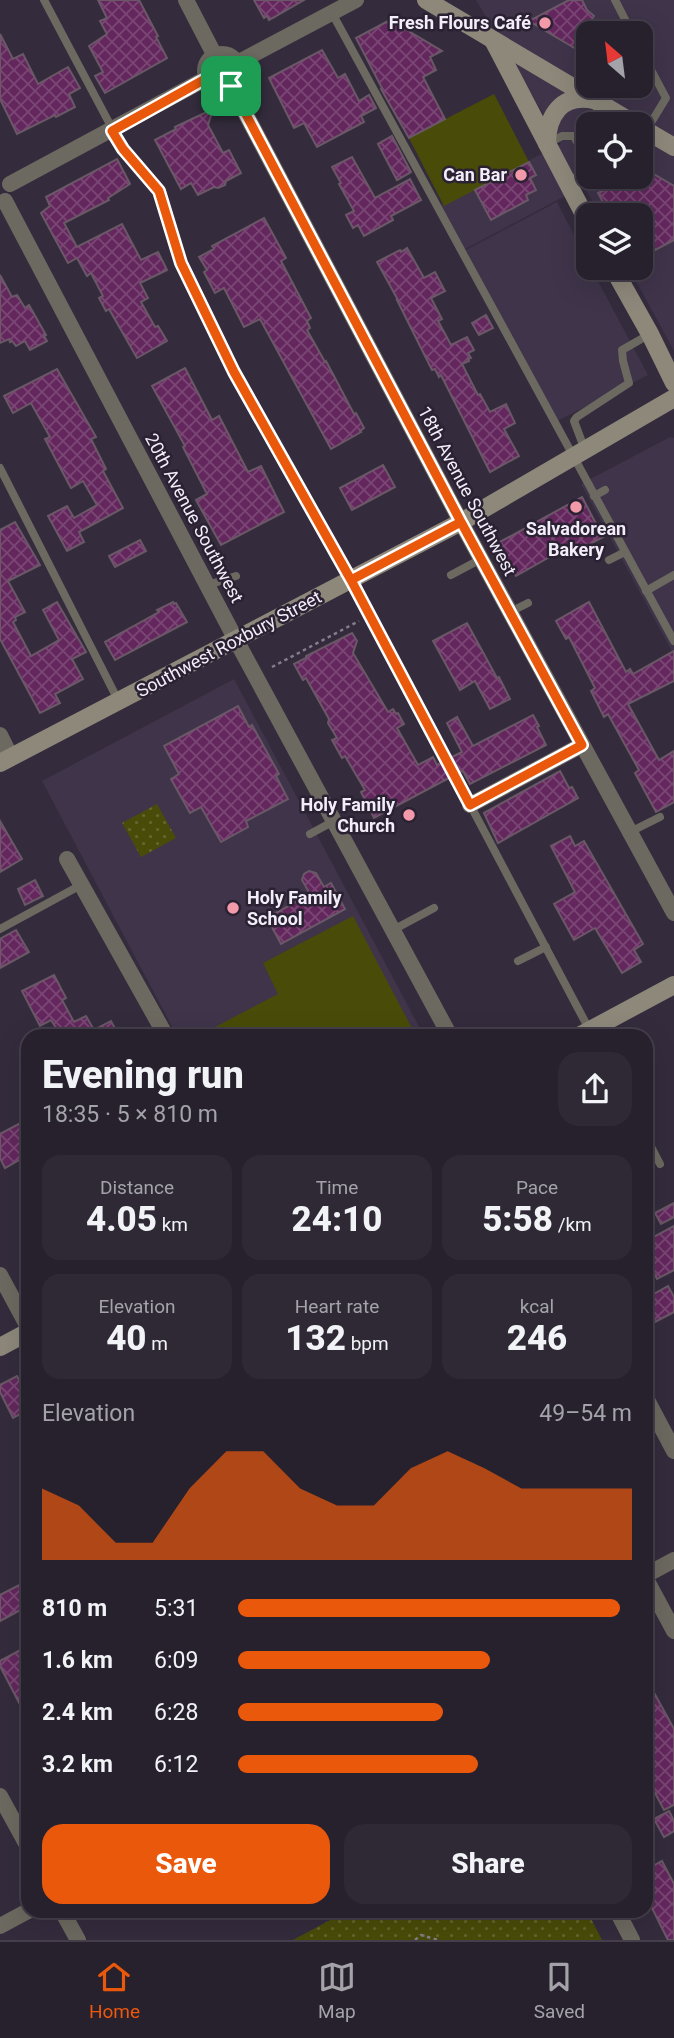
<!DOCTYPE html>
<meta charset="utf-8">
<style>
body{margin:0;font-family:Roboto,sans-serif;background:#2f2936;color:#f1f3f6;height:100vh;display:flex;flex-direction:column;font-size:26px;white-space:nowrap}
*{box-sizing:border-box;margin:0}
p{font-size:23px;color:#a4a3aa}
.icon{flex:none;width:38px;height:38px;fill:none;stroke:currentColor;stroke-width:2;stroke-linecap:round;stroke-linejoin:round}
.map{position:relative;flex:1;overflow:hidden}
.side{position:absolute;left:21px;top:1029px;width:632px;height:889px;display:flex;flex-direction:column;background:#27212e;border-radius:21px;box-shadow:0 7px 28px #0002,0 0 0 2px #433e4a}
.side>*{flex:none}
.needle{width:46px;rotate:332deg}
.tools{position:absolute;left:576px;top:21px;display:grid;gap:14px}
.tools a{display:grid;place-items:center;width:77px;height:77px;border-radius:14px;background:#27212e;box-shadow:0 7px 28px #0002,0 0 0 2px #433e4a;font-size:35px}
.pin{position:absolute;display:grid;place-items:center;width:60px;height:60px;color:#fff;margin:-30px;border-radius:14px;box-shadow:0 4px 10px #0006}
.round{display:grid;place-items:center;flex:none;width:74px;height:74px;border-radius:21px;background:#2f2936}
.summary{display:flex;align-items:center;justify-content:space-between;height:119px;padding:0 21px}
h1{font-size:38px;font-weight:800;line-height:52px}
.stats{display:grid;grid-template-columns:repeat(3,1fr);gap:10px;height:119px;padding:7px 21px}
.stats div{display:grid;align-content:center;border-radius:18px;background:#2f2936;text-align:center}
.stats b{font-size:35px;font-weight:800}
.stats small{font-size:19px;font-weight:400}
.stats p{font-size:19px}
.chart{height:196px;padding:14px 21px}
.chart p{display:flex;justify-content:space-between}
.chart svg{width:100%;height:126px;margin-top:7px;fill:#ea580c;opacity:.7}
.button{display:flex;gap:14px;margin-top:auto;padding:14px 21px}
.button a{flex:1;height:80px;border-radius:21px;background:#ea580c;color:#fff;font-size:28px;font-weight:800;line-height:80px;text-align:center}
.button a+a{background:#2f2936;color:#f1f3f6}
ul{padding:0 21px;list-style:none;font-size:23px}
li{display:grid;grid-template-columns:112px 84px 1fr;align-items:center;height:52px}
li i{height:18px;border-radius:9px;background:#ea580c}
.dock{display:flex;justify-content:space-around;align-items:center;height:98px;border-top:2px solid #433e4a;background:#27212e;font-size:19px;color:#a4a3aa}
.dock a{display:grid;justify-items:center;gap:4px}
.dock .current{color:#ea580c}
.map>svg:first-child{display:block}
.built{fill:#3f344a;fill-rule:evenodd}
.grass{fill:#494c08}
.park{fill:url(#park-dots)}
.building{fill:url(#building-cross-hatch);stroke:#6a5867;stroke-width:2}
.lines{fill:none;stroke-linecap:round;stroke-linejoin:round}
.path{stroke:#847d8b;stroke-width:2.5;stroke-dasharray:3.5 3.5;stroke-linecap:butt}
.lane{stroke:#6c6960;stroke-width:8}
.street{stroke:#6c6960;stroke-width:16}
.secondary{stroke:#8d887a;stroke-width:18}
.route-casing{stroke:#fff;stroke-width:14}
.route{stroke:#ea580c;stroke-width:9}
.poi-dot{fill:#f39aaa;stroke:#2a2233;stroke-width:2.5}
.labels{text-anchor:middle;stroke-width:5;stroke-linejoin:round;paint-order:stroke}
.poi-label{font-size:18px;font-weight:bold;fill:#f2edf8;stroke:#2a2233;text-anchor:end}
.street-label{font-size:18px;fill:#f2edf8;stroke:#2a2233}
</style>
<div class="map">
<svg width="674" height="1940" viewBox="0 0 674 1940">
<defs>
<pattern id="park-dots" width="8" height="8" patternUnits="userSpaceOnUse" patternTransform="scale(1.75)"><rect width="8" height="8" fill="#494c08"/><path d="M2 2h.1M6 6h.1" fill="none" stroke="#64662d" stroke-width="1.8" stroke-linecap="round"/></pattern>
<pattern id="building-cross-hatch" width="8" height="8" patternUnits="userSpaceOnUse" patternTransform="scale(1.75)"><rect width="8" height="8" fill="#63275d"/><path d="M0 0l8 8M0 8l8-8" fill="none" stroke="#7a4775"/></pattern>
</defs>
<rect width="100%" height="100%" fill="#342c3d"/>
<g class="built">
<path d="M476 0H674V351L629 268H640V215H600L584 186 463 250 439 206 561 144ZM588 33H640V86H588ZM588 124H640V177H588Z"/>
<path d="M557 202 588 262V268H591L648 375 557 421 466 250Z"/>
<path d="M670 437 674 438V655L581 484Z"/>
<path d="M234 679 424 1036H177L42 781Z"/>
</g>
<g class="grass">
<path d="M494 94 529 162 444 206 409 138Z"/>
<path d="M353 916 416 1036H198L278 994 263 963Z"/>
</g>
<g class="park">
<path d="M157 804 176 838 141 857 122 823Z"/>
<path d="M347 1911H587L602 1940H293Z"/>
</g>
<g class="building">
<path d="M98 0H139L158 36 156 37 167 58 105 93 95 76 103 72 89 46 107 34 100 21 107 18Z"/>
<path d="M254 0H304L269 20 267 16 264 18Z"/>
<path d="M569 0H582L587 10 594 16 592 19 606 33H588V56L529 21Z"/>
<path d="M390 20 442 51 430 57 436 70 423 77 445 119 409 138 381 89 382 88 356 38Z"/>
<path d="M0 34 13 59 23 54 38 84 68 67 80 88 69 94 75 107 56 117 55 115 17 134 0 99Z"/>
<path d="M322 50 338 78 345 74 359 101 369 95 376 108 361 116 364 122 317 147 304 123 294 128 269 78Z"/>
<path d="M213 109 208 125 223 153 229 150 241 173 226 181 225 185 218 188 214 187 198 195 191 183 181 189 155 140 176 129 175 127Z"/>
<path d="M392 136 411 172 397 180 378 144Z"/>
<path d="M352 157 375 198 410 179 421 200 391 216 393 220 364 236 358 225 353 228 346 215 354 211 339 184 341 183 332 167Z"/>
<path d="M117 159 130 184 108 198 109 200 64 223 77 247 122 224 141 260 158 252 167 270 140 283 148 298 141 302 155 327 158 326 167 341 137 358 109 309 106 311 99 298 103 296 91 273 87 276 77 258 68 263 41 213 50 206 46 197Z"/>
<path d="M529 162 536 175 530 178 536 190 526 195 528 200 491 220 475 190Z"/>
<path d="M640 166 674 186V240L640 258V215H610L598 193 607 189 601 177H640Z"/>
<path d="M264 218 286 258 281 261 311 318 307 321 310 328 307 330 325 362 326 361 354 414 356 413 364 428 360 431 361 432 331 449 260 319 244 327 224 288 215 293 204 272 207 270 199 257 214 249 212 246Z"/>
<path d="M407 248 424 278 435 272 445 291 431 298 442 319 438 321 451 345 467 337 474 350 468 353 471 358 468 359 469 361 462 364 478 395 480 394 490 412 506 404 515 423 504 429 519 456 490 472 441 375 439 377 435 369 432 370 397 300H398L377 262 400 250 401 252Z"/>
<path d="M0 275 12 297 17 295 25 308 29 305 46 335 44 336 47 341 30 350 25 341 16 346 12 341 10 342 9 339 0 343Z"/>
<path d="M486 315 493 328 479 335 472 323Z"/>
<path d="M185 368 212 420 219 416 248 472 261 466 284 512 221 545 196 500 207 494 183 447 185 446 152 386Z"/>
<path d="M57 369 96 437 91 439 106 469 103 471 123 508 79 532 84 542 67 551 48 516 67 506 74 518 97 505 83 481 71 488 45 439 50 437 31 403 13 413 4 396Z"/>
<path d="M383 465 395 487 352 510 340 488Z"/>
<path d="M582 497 603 537 566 557 562 550 516 576 498 543Z"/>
<path d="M15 522 40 565 8 581 25 612 15 617 16 620 13 622 31 656 59 640 43 610 57 602 86 652 72 659 83 679 55 694 60 703 40 713 0 639V530Z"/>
<path d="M140 540 146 551 115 567 109 556Z"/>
<path d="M173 602 174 604 176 603 187 622 115 660 105 642 159 612 157 610Z"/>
<path d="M589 602 626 672 630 669 633 674 674 651V681L628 704 659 760 674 751V802L656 812 635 773 639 770 608 714 604 717 591 691 595 688 569 637 566 639 556 621Z"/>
<path d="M467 623 497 678 499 677 510 699 490 709 475 681 460 690 433 641Z"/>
<path d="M352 633 357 641 353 653 388 712 393 709 396 714 398 713 404 724 397 728 418 765 433 757 437 765 441 763 449 778 374 818 361 792 365 790 345 756 342 758 332 740 337 738 328 723 329 719 306 678 303 680 294 664 306 658V656Z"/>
<path d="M238 706 249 727 252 725 279 774 276 776 288 799 246 821 248 827 221 842 201 807 190 813 171 779 179 774 164 746Z"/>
<path d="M533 715 539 726 537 727 546 745 470 784 463 771 460 772 452 757 462 752 447 723 457 717 473 746Z"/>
<path d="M560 771 569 788 572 787 578 798 498 843 484 813Z"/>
<path d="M0 821 22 859 0 872Z"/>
<path d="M570 836 575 846 584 841 643 944 634 950 641 962 622 973 595 928 574 940 554 904 575 892 551 846Z"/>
<path d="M309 871 316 873 324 887 331 883 345 909 281 944 267 918 310 894 302 880 304 874Z"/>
<path d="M35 880 43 896 25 905 18 889Z"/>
<path d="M16 930 29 952 0 968V939Z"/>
<path d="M54 975 66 998 62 1000 74 1022 86 1016 94 1030 111 1021 119 1036H49L58 1031 51 1020 40 1026 22 991Z"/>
<path d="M28 1119V1155L5 1168 0 1158V1134Z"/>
<path d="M674 1203V1217L661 1224 655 1213Z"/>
<path d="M674 1226V1270L657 1279 646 1257V1241Z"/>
<path d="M668 1286 674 1297V1312L649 1325 646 1318V1298Z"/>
<path d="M17 1376 28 1398V1410L13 1418 0 1392V1385Z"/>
<path d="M23 1583 28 1592V1606L0 1621V1595Z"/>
<path d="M28 1646V1720L0 1666V1661Z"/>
<path d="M646 1678 674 1729V1805L664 1810 646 1776Z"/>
<path d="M669 1811 674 1821V1831L664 1837 654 1819Z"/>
<path d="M662 1861 674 1884V1940H668L646 1896V1870Z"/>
</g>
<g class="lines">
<g class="path">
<path d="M272 667 359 621"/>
<path d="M415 1940 421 1935 438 1940"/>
</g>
<g class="lane">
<path d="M44 0 123 149 159 191 181 263 234 372 351 580 590 1031"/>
<path d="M615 0 632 33"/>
<path d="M332 13 674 641"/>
<path d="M640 49 666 98 646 131"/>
<path d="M547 144 562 136H574L588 163"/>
<path d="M566 182 588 171"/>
<path d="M585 450 574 421 577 417 629 383 623 361 622 350 650 334"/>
<path d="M0 468 119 702"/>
<path d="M594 496 605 490"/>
<path d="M609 560 625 552"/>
<path d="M451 575 481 559"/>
<path d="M208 585 236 576"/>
<path d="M646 591 674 575"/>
<path d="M510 612 528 603"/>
<path d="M630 832 660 817"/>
<path d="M310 834 334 821"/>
<path d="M0 929 81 885"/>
<path d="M393 930 434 908"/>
<path d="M518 961 546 947"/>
<path d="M646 1137 660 1164"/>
</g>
<g class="street">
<path d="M186 0 215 56"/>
<circle cx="222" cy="71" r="17"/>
<path d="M237 63 356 0"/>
<path d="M231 86 461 522 674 913"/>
<path d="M10 184 207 78"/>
<path d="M5 201 236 640 450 1036"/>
<path d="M0 735 11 757"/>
<path d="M470 805 582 745"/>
<path d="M67 859 166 1036"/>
<path d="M0 1275 28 1327"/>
<path d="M646 1398 674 1451"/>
<path d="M646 1575 674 1560"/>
<path d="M646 1579 674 1631"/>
<path d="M0 1796 28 1847"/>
<path d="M62 1911 78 1940"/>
<path d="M617 1911 632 1940"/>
<path d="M0 1926 28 1911"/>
</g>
<g class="secondary">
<path d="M426 0 635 124"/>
<path d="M493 40 588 222"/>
<path d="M640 127 674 147"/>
<path d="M547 144C547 115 562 93 594 100"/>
<path d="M613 268 650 334 674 383"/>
<path d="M0 763 461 522 674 398"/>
<path d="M579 1036 674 985"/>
<path d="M0 1347 28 1332"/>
</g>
</g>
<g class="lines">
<g class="route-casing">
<path id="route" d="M231 86 461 522 351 580 470 805 582 745 461 522 351 580 234 372 181 263 159 191 123 149 112 131 207 78C212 88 221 91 231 86"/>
</g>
<use href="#route" class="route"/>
</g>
<g class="poi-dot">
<circle cx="545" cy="23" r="7"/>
<circle cx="521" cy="175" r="7"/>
<circle cx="576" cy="507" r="7"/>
<circle cx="409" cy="815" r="7"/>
<circle cx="233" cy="908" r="7"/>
</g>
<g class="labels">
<g class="poi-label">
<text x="531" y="29">Fresh Flours Café</text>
<text x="507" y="181">Can Bar</text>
<text x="576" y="535" text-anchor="middle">Salvadorean<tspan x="576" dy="21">Bakery</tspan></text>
<text x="395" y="811">Holy Family<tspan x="395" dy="21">Church</tspan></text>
<text x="247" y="904" text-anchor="start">Holy Family<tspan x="247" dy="21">School</tspan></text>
</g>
<g class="street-label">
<text transform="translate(467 491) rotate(62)" y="6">18th Avenue Southwest</text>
<text transform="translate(194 518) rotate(62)" y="6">20th Avenue Southwest</text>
<text transform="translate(229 644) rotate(-28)" y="6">Southwest Roxbury Street</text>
</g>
</g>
</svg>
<div class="tools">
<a><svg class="needle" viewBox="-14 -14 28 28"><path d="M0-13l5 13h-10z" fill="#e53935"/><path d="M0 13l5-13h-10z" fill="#a4a3aa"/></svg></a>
<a><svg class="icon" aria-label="locate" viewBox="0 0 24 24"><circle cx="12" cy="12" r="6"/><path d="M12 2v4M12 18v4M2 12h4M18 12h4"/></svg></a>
<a><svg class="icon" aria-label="layers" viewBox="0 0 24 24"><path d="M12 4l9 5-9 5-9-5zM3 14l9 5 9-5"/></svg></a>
</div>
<div class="pin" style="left:231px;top:86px;background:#1e9e55"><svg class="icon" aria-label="arrive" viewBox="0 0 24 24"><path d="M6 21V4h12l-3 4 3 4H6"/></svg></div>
<section class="side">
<div class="summary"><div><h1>Evening run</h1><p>18:35 · 5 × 810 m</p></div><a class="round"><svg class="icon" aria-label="share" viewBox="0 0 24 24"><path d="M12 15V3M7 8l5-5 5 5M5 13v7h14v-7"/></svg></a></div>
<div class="stats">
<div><p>Distance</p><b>4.05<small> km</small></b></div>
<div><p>Time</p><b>24:10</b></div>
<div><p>Pace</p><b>5:58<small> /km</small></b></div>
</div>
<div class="stats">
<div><p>Elevation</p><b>40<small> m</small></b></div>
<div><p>Heart rate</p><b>132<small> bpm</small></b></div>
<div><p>kcal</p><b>246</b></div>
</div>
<div class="chart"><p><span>Elevation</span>49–54 m</p>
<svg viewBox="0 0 160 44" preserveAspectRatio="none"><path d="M0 44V19L10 25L20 38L30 38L40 19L50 6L60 6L70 19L80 25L90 25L100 12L110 6L120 12L130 19L140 19L150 19L160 19V44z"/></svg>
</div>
<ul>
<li><b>810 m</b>5:31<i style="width:97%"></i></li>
<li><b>1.6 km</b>6:09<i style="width:64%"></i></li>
<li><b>2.4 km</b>6:28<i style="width:52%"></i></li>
<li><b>3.2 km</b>6:12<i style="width:61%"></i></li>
</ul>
<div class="button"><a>Save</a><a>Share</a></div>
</section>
</div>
<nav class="dock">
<a class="current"><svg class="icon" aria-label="home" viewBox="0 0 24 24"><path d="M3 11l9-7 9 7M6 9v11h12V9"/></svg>Home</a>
<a><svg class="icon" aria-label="map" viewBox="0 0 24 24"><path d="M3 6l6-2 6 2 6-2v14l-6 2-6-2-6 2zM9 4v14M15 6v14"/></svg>Map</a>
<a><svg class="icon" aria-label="saved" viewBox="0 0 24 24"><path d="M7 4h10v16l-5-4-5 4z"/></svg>Saved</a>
</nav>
